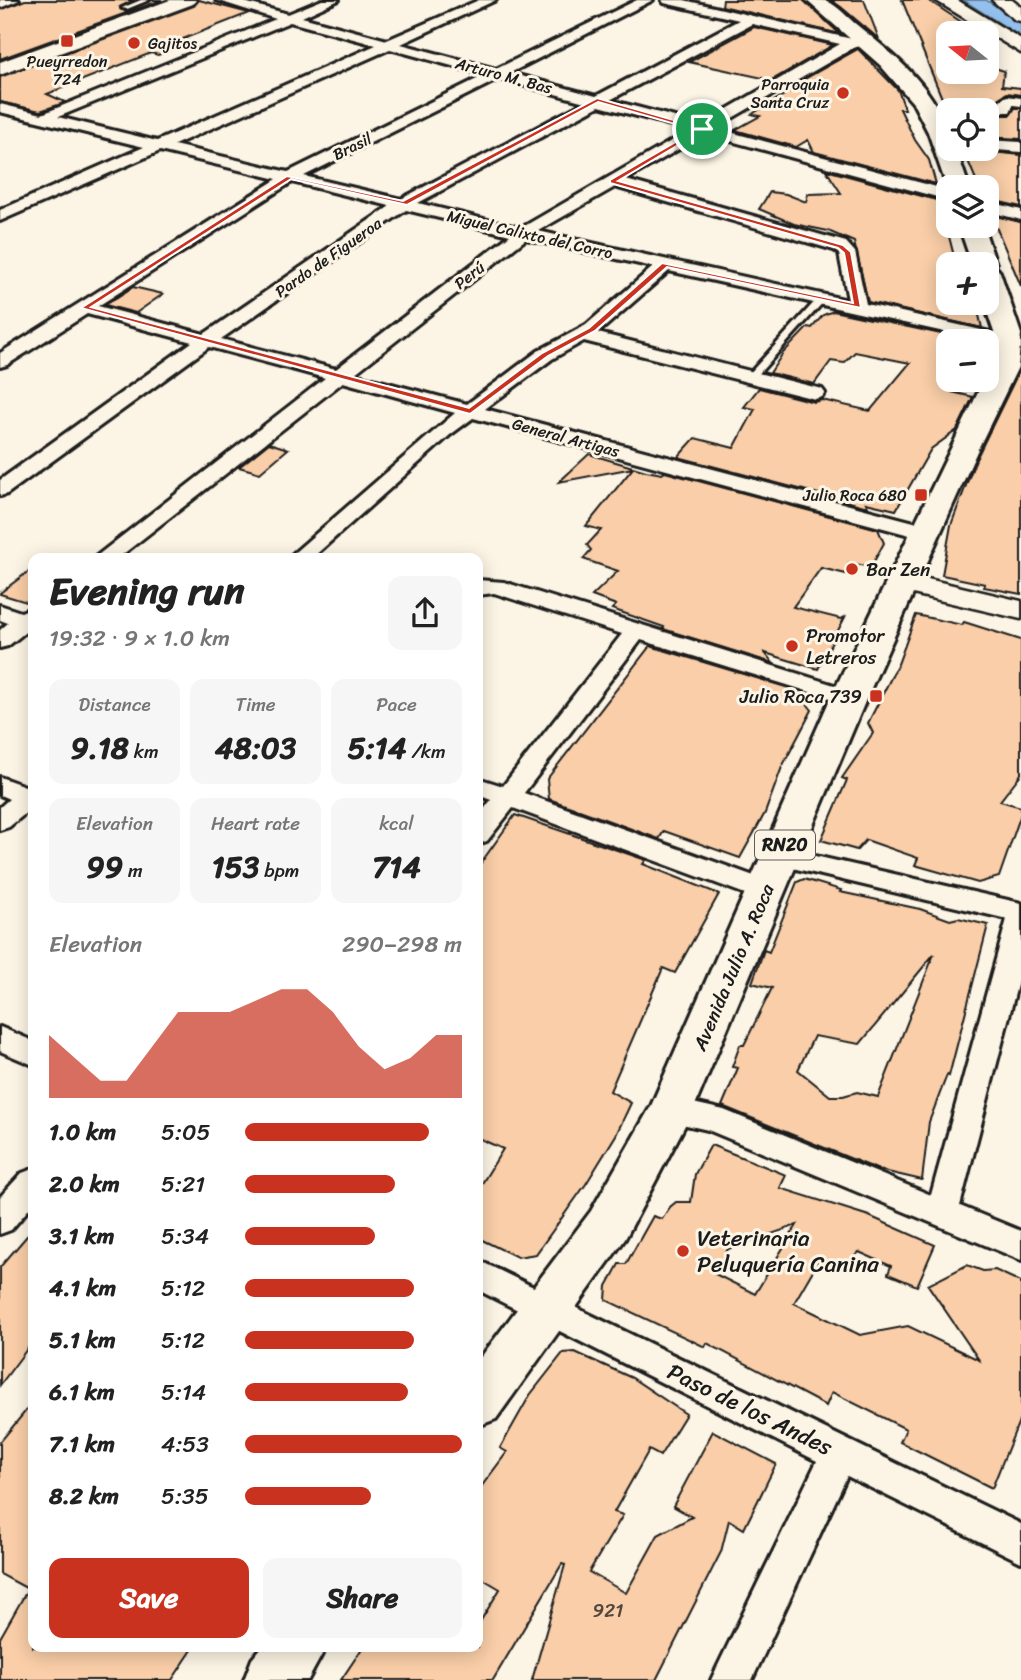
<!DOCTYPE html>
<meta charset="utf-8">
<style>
body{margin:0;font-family:Sriracha,sans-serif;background:#f6f6f6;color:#222;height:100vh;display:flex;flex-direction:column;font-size:26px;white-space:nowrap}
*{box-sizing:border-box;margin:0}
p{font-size:23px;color:#767676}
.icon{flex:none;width:38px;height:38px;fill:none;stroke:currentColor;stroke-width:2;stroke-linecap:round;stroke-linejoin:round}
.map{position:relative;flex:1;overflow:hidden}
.side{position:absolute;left:28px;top:553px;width:455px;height:1099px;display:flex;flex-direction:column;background:#fff;border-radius:14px;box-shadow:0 4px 18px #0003}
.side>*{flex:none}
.needle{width:46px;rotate:288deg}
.tools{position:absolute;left:936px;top:21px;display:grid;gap:14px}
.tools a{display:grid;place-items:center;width:63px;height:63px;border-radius:14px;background:#fff;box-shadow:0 4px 18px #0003;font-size:35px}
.pin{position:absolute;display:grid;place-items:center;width:60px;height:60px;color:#fff;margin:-30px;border:4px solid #fff;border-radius:50%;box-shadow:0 2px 7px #0007}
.round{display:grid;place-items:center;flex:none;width:74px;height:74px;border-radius:14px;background:#f6f6f6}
.headline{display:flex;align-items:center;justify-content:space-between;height:119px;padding:0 21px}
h1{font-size:38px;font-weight:800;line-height:52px}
.figures{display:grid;grid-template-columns:repeat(3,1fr);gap:10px;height:119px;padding:7px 21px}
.figures div{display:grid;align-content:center;border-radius:14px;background:#f6f6f6;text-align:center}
.figures b{font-size:30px;font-weight:800}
.figures small{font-size:19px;font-weight:400}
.figures p{font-size:19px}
.chart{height:196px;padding:14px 21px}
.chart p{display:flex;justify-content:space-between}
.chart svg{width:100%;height:126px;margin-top:7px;fill:#c8321e;opacity:.7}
.primary-button{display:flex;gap:14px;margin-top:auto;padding:14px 21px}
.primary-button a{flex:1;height:80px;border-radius:14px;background:#c8321e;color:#fff;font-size:28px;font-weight:800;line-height:80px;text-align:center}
.primary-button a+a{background:#f6f6f6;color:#222}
ul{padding:0 21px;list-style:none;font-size:23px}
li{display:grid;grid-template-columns:112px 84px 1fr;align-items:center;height:52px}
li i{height:18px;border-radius:9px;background:#c8321e}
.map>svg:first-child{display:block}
.water{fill:#93c0ed;stroke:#637e99;stroke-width:2}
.building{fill:#f9cea8;stroke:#1c1c1c;stroke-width:2;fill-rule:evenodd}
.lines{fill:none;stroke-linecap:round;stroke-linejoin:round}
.service-casing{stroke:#1c1c1c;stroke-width:6}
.minor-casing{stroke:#1c1c1c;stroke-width:6}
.secondary-casing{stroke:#1c1c1c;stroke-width:5}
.primary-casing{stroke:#1c1c1c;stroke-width:6}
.service{fill:#fcf5e5;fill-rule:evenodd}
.minor{fill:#fcf5e5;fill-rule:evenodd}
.secondary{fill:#fcf5e5;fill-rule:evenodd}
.primary{fill:#fcf5e5;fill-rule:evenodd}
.route{fill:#c8321e;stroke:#fff;stroke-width:2;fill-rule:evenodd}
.poi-dot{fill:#c8321e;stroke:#fcf5e5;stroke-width:2.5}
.labels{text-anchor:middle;stroke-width:6;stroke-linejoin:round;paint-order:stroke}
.far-poi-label{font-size:16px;fill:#1c1c1c;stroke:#fcf5e5;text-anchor:end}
.far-street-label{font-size:16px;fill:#1c1c1c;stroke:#fcf5e5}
.shield{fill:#fcf5e5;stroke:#5f5d58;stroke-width:2}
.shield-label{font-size:18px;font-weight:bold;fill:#1c1c1c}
.poi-label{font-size:19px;fill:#1c1c1c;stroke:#fcf5e5;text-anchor:start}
.street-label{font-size:19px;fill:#1c1c1c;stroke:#fcf5e5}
.near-number-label{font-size:19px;fill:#53483f}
.near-poi-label{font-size:23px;fill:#1c1c1c;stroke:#fcf5e5;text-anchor:start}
.near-street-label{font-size:23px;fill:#1c1c1c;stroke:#fcf5e5}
</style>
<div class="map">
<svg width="1021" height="1680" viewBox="0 0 1021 1680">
<rect width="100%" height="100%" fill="#fcf5e5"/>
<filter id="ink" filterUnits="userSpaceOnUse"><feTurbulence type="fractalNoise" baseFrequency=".0143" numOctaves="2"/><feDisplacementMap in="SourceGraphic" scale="14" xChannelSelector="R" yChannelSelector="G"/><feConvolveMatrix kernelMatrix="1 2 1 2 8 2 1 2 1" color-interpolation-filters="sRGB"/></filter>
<g filter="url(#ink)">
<path class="water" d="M963 0H986L1021 22V37Z"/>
<g class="building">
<path d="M25 0H134L120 7 126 12 151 0H162L0 59V10Z"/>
<path d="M199 0 249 13 183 39 191 42 158 55 151 53 47 94 65 102 61 104 40 111 0 102V77L194 6Z"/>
<path d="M723 0H803L840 34 722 6Z"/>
<path d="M831 0H864L879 39 841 7Z"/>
<path d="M902 0H928L966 25 958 26 970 33H948V72H987V45L992 48 989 66 1004 71 1002 86 1021 88V95L1007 93 999 98 995 108 1000 115H1010L1015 108H1021V139L987 137V110H948V113Z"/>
<path d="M754 27 833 45 772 80 689 62Z"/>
<path d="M858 49 898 90 905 109H900L915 140 929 160 936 184 814 152 808 140 796 147 735 130 760 116 752 114 799 86 794 85Z"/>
<path d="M963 149 1021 155V207L987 199V187H979Z"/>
<path d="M826 170 940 201 956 264H948V303H976L982 328 868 302 854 242 828 231 794 224 759 209 770 192 786 194 806 202 808 194 841 193Z"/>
<path d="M991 215 1021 222V286Z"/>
<path d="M133 287 163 294 136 313 105 305Z"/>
<path d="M833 311 974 341H948V380H960L952 392 973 397 957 430 931 449 896 510 866 503 868 507 678 457 695 438 734 448 755 409 744 407 759 388 814 402 822 400 870 411 910 363 855 352 844 363 831 361 814 384 770 373 783 353 808 327 812 328 823 315Z"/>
<path d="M1021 367V594L984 587 985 584 942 575 951 525 976 459Z"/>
<path d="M269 443 288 449 260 473 239 467Z"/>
<path d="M589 454 646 471 662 474 665 472 878 529 884 543 871 567 849 563 846 574 821 568 793 607 841 619 845 617 818 669 765 653 773 663 663 629 664 627 612 609 616 605 592 596 618 571 583 559 591 550 587 545 601 530 586 526 633 468 559 482Z"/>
<path d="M33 568V604L0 594V593Z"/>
<path d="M916 615 962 625 964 622 1021 640V774L1000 801 1021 807V814L999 877 978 883 915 865 918 858 866 840 857 850 821 840 847 780 842 778 873 733 868 723 898 664Z"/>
<path d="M650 646 796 690 812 710 782 767 765 813 740 858 664 831 659 839 549 799 547 779Z"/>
<path d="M515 815 646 860 643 864 719 894 675 973 663 968 610 1091 631 1103 616 1135 586 1184 536 1254 517 1257 478 1238V1190L503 1149 478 1138V867Z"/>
<path d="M804 879 841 890 840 892 920 909 950 920 958 918 988 925 949 1076 947 1075 929 1122 922 1180 879 1170 722 1106 738 1068 732 1067 740 1045H744L772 988 752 983 764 950 769 952 797 882ZM934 954 878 1097 857 1092 843 1096H830L798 1070 814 1036 860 1044Z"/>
<path d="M711 1145 786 1175 780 1188 869 1216 935 1245 917 1286 888 1274 891 1266 859 1252 841 1270 819 1260 794 1303 860 1335 908 1326 979 1360 928 1285 967 1265 983 1271 995 1270 1021 1282V1416L992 1488 900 1442 906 1429 832 1392 826 1406 707 1343 705 1347 606 1300 607 1286 619 1264H626L653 1216 662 1219 670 1207 676 1202H691L695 1174ZM797 1225 755 1294 715 1274 728 1249Z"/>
<path d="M33 1229V1341L0 1385V1267Z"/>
<path d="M575 1352 632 1378 686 1414 660 1456 649 1450 614 1512 623 1515 589 1572 626 1593 658 1535 692 1517 673 1506 713 1431 776 1464 744 1529 729 1520 721 1552 656 1680H532L565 1565 562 1564 493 1680H341L363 1647H478V1625L500 1589 478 1576V1491L507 1452 500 1448 530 1395 563 1353Z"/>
<path d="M33 1402V1647H194L172 1680H0V1638L28 1589 0 1574V1442Z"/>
</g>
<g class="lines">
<g class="service-casing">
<g id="service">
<path d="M141 0H149L127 9 122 8Z"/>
<path d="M819 297 826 299 754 379H748V375Z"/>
</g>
</g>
<g class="minor-casing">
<g id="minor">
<path d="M0 0H19L0 8Z"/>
<path d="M216 0H237L288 14 322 0H339L302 17 387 40 479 0H496L401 44 496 69 637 0H653L510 73 596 96 739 20 664 3 662 0H684L852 39H870V45L855 47 715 128 948 190V200L705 134 626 180 846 242 855 252 866 304 1021 339V349L669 271 598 333 822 389 825 393 822 397 815 399 584 341 552 359 485 409 933 527 936 532 933 537H917L473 418 450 435 312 558H288L455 413 343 382 118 558H94L325 378 209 347 7 494 0 496V480L192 342 87 314 7 365 0 367V353L277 179 160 151 0 221V210L144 147 0 112V104L42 114 276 19ZM290 22 376 45 157 141 58 117ZM752 24 840 44 701 124 610 100ZM390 49 485 75 288 172 174 145ZM499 79 585 102 401 199 304 176ZM599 106 690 130 521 228 418 203ZM292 182 390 206 204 334 98 306ZM615 187 834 250 839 254 848 300 538 231ZM406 210 510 235 336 369 221 339ZM526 239 653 267 586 325 538 351 467 404 354 374Z"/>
<path d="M1007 96 1021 98V106L1013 105 1010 112H1000L998 109 1000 100Z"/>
<path d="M987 140 1021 142V152L984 149H987Z"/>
<path d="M987 201 1021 210V220L987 211Z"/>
<path d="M478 580 504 582 857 692 861 697 857 702 849 704 641 640 524 793 776 884 780 891 776 898 766 901 756 898 513 808 487 841 478 844V817L491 800 478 795V778L503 786 622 634 494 593 478 595Z"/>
<path d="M0 605 21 612 33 607V631L28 630 8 646 0 648V630L8 623 0 620Z"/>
<path d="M0 777 25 786 33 784V807L9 827 0 830V807L9 799 0 795Z"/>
<path d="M780 848 1021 903V970L960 1206 1021 1231V1260L708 1130 660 1119 656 1110 660 1101 671 1098 724 1110 931 1195 1007 919 771 863 767 857 771 851Z"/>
<path d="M0 1027 33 1041V1065L0 1051Z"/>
<path d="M33 1169V1204L11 1230 0 1234V1197L22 1173Z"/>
<path d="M478 1260 1021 1524V1562L847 1476 752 1680H711L817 1461 478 1290Z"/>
</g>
</g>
<g class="secondary-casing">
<g id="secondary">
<path d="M170 0H196L193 4 0 75V62Z"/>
<path d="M935 0H957L1021 39V53Z"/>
<path d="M992 0H1012L1021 7V21L1015 20Z"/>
<path d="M902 573 1021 601V619L891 589 887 582 891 575Z"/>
</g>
</g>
<g class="primary-casing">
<g id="primary">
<path d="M806 0C812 0 822 0 827 1 838 6 848 18 857 25 895 56 948 96 948 149H956L969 187H948V190L928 132 913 103 880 65Z"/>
<path d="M959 226H983L996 264 995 266 1000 272 1021 334 1018 367 978 449 867 697 693 1110 625 1239 496 1419 478 1426V1361L591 1211 651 1106 831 697 984 380H987L997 341 984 303H987V264H972Z"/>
<path d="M262 1647H326L308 1680H244L252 1659Z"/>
</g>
</g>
<use href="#service" class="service"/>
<use href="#minor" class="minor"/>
<use href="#secondary" class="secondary"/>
<use href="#primary" class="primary"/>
</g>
</g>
<path class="route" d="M597 98 705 129 618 181 843 245 851 252 861 308 667 267 595 331 548 356 470 414 81 308 287 176 403 201ZM598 102 696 130 610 180V183L838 248 844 253 853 303 662 263 589 328 542 353 469 408 91 307 291 179 407 205Z"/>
<g class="poi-dot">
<rect x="60" y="34" width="14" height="14" rx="3.5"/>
<circle cx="134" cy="43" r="7"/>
<circle cx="843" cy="93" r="7"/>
<rect x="914" y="488" width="14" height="14" rx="3.5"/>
<circle cx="852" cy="569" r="7"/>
<circle cx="792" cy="646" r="7"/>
<rect x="869" y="689" width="14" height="14" rx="3.5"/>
<circle cx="683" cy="1251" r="7"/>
</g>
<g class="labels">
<g class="far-poi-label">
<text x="148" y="49" text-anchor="start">Gajitos</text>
<text x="67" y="67" text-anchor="middle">Pueyrredon<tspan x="67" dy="18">724</tspan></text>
<text x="829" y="90">Parroquia<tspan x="829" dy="18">Santa Cruz</tspan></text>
<text x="907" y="501">Julio Roca 680</text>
</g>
<g class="far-street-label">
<text transform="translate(504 75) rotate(15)" y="6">Arturo M. Bas</text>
<text transform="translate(352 146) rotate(-26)" y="6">Brasil</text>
<text transform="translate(530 234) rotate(13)" y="6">Miguel Calixto del Corro</text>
<text transform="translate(328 257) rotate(-35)" y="6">Pardo de Figueroa</text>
<text transform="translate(469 275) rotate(-38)" y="6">Perú</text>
<text transform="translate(566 437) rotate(15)" y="6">General Artigas</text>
</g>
<rect class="shield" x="755" y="830.5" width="60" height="29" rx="5"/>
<g class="shield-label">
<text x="785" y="851">RN20</text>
</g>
<g class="poi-label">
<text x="866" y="576">Bar Zen</text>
<text x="806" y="642">Promotor<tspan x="806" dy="22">Letreros</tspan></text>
<text x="862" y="703" text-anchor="end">Julio Roca 739</text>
</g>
<g class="street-label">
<text transform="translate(733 967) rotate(-67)" y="7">Avenida Julio A. Roca</text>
</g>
<g class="near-number-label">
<text x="608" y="1617">921</text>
</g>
<g class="near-poi-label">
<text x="697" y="1246">Veterinaria<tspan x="697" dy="26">Peluquería Canina</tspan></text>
</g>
<g class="near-street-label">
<text transform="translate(750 1409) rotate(26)" y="8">Paso de los Andes</text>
</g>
</g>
</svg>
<div class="tools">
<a><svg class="needle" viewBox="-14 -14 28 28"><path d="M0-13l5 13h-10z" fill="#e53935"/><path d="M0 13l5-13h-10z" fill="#767676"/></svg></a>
<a><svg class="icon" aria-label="locate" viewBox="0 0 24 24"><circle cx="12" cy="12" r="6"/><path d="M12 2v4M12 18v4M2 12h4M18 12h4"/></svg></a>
<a><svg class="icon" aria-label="layers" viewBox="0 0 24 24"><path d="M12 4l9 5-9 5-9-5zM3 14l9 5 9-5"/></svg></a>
<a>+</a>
<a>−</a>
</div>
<div class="pin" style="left:702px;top:129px;background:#1e9e55"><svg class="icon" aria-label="arrive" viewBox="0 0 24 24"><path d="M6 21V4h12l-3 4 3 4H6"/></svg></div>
<section class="side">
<div class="headline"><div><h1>Evening run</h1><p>19:32 · 9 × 1.0 km</p></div><a class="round"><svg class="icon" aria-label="share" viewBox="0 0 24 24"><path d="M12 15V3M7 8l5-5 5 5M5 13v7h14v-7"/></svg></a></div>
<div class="figures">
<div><p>Distance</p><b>9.18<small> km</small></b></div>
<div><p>Time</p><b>48:03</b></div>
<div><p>Pace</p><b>5:14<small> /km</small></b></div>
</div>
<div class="figures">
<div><p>Elevation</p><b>99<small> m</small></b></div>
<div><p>Heart rate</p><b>153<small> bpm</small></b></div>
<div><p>kcal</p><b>714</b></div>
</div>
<div class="chart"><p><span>Elevation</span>290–298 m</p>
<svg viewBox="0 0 160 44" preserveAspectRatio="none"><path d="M0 44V22L10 30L20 38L30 38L40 26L50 14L60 14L70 14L80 10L90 6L100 6L110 14L120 26L130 34L140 30L150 22L160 22V44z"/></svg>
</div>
<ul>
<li><b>1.0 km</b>5:05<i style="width:85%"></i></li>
<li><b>2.0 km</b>5:21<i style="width:69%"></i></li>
<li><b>3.1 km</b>5:34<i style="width:60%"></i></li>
<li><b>4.1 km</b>5:12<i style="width:78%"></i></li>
<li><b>5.1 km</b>5:12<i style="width:78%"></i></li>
<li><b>6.1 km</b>5:14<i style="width:75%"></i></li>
<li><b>7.1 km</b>4:53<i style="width:100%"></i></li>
<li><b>8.2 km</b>5:35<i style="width:58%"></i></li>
</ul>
<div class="primary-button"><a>Save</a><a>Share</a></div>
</section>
</div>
